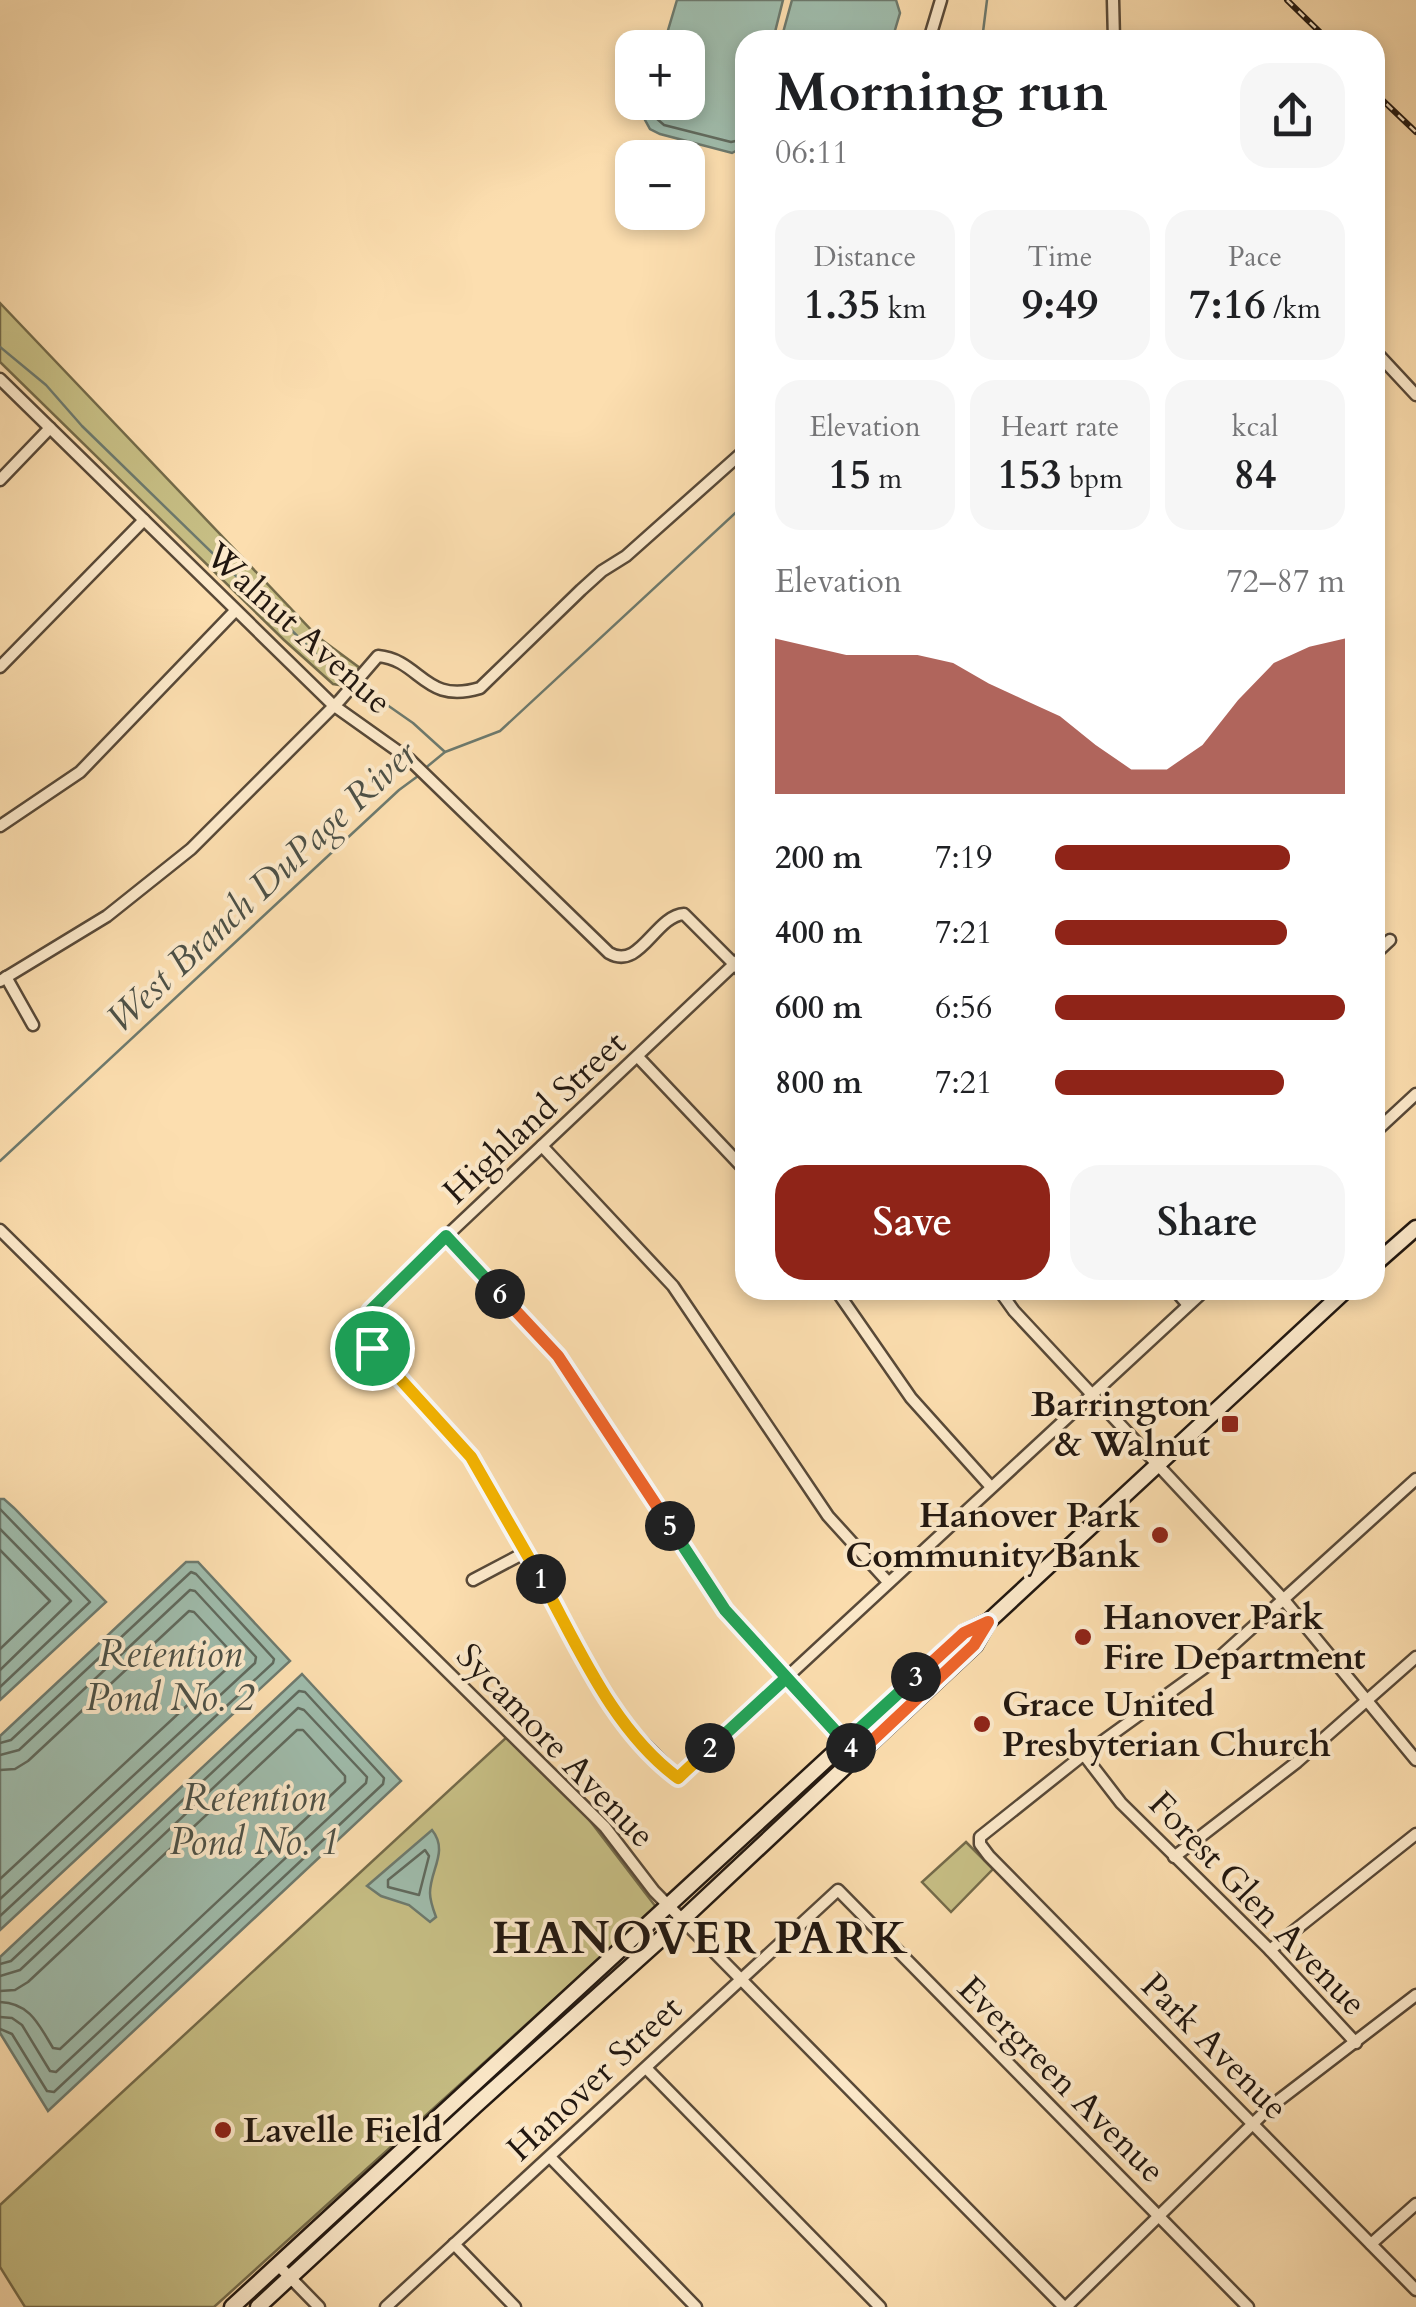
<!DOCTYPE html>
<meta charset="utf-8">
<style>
body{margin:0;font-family:Cardo,serif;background:#f6f6f6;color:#202124;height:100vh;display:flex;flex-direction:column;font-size:38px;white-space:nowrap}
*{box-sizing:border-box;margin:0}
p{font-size:32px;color:#757577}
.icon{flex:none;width:55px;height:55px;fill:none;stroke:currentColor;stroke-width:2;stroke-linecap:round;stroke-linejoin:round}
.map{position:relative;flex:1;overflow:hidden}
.side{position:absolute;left:735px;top:30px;width:650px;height:1270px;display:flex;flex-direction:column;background:#fff;border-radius:30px;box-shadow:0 5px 15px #0003}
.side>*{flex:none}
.controls{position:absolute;left:615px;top:30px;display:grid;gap:20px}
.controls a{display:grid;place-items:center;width:90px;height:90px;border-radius:20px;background:#fff;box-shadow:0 5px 15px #0003;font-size:50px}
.pin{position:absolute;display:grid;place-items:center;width:85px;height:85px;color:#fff;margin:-42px;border:5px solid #fff;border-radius:50%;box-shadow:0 2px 10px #0007}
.km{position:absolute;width:50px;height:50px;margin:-25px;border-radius:50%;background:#222;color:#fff;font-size:28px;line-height:50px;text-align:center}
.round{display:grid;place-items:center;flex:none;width:105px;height:105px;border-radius:30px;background:#f6f6f6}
.head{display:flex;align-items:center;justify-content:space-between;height:170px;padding:0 40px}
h1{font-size:55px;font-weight:600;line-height:75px}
.stats{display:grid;grid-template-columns:repeat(3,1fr);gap:15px;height:170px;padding:10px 40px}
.stats div{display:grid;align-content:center;border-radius:25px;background:#f6f6f6;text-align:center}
.stats b{font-size:42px;font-weight:600}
.stats small{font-size:28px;font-weight:400}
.stats p{font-size:28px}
.chart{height:280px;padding:20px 40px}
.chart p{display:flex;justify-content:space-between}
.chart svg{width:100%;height:180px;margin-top:10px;fill:#8f2418;opacity:.7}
.action{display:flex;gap:20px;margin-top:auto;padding:20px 40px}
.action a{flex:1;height:115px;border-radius:30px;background:#8f2418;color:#fff;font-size:40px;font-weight:600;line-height:115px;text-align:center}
.action a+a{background:#f6f6f6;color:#202124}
ul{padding:0 40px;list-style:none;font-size:32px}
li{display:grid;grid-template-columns:160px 120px 1fr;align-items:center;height:75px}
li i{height:25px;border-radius:12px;background:#8f2418}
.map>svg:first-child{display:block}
.green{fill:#c7bf85;stroke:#746b4a;stroke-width:2.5}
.water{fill:#9fbcac;stroke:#6d7a6e;stroke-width:2.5}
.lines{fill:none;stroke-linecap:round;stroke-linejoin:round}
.shore{stroke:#606a5e;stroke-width:2.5}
.stream{stroke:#6d7a6e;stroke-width:2.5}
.street-casing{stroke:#584938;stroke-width:15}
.secondary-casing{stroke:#211710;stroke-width:19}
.street{stroke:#fdeacb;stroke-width:10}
.secondary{stroke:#fdeacb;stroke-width:14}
.rail-casing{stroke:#211710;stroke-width:6}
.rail{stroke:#fdeacb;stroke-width:2.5;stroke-dasharray:8;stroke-linecap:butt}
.split-1-casing{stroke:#fff;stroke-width:20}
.split-2-casing{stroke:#fff;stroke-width:20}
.split-3-casing{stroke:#fff;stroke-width:20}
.split-4-casing{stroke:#fff;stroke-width:20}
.split-5-casing{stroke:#fff;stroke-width:20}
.split-6-casing{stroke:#fff;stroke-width:20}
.split-7-casing{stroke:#fff;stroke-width:20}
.split-1{stroke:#f5b400;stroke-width:12}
.split-2{stroke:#f5b400;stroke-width:12}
.split-3{stroke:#22a559;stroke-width:12}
.split-4{stroke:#f0652b;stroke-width:12}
.split-5{stroke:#22a559;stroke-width:12}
.split-6{stroke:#f0652b;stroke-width:12}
.split-7{stroke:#22a559;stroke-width:12}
.poi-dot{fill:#8f2418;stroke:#fdeacb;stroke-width:4}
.labels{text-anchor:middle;stroke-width:8;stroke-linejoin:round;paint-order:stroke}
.street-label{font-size:35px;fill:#211710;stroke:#fdeacb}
.poi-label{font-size:35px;font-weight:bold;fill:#211710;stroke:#fdeacb;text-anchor:start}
.water-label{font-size:38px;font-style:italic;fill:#4d5147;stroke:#fdeacb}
.district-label{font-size:45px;font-weight:bold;letter-spacing:2.5px;fill:#211710;stroke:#fdeacb}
</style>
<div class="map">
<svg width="1416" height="2307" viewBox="0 0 1416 2307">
<rect width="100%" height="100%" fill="#fcdeaf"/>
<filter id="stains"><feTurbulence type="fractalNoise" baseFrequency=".002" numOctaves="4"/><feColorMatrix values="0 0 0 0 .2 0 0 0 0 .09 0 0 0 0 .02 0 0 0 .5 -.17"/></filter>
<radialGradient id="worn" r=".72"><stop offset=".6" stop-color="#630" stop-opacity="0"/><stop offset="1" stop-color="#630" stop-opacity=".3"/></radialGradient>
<g class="green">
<path d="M0 303 318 637 360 668 345 686 333 684 284 640 0 362Z"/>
<path d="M508 1736 581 1809 656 1907 214 2307H25L0 2267V2205Z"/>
<path d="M966 1842 993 1869 951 1912 922 1882Z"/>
</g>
<g class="water">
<path d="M677 0H783L773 40H745V146L732 153 660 134 650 129 645 120 652 103 688 102V48L663 47Z"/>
<path d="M792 0H896L900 13 892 40H781Z"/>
<path d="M0 1499H4L14 1508 106 1602 0 1700Z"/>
<path d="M186 1562H198L290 1661 0 1930V1736Z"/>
<path d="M302 1674 401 1781 48 2111 0 2033V1957Z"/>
<path d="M432 1830C449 1851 430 1870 430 1893 430 1901 433 1909 436 1917L430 1922 409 1905 381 1896 367 1886Z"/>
</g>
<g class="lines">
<g class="shore">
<path d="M660 102 656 118 664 125 731 142 745 139"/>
<path d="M0 1509 90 1602 0 1687"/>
<path d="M0 1529 71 1601 0 1670"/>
<path d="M0 1550 50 1601 0 1649"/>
<path d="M0 1743 11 1740 191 1572 196 1574 274 1659 273 1663 0 1916"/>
<path d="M0 1755 19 1750 190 1590 195 1591 256 1657 255 1663 0 1899"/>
<path d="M0 1770 15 1769 28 1761 189 1611 194 1612 235 1656 234 1662 0 1879"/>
<path d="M425 1850 429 1856 419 1895 388 1887V1880Z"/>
<path d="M0 1964 11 1961 299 1691 305 1692 384 1778 383 1784 54 2092 47 2091 12 2034 0 2029"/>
<path d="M0 1976 20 1970 298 1708 304 1710 367 1777 366 1783 56 2072 50 2071 22 2025 12 2018 0 2017"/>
<path d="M0 1991 15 1990 28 1982 297 1730H303L345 1776V1782L60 2049 53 2048C39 2025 30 2003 0 2002"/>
</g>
<g class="stream">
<path d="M982 40 987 0"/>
<path d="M0 347 46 385 82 426 319 657 350 680"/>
<path d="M360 686 413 723 445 752"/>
<path d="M423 770 445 752 500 731 745 504"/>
<path d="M0 1161 399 790 418 776"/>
</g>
<g class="street-casing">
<g id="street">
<path d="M1113 0 1114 40"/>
<path d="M929 40 941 0"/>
<path d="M1375 351 1416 395"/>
<path d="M0 379 333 705 409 759 609 953C640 971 655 916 684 914L745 975"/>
<path d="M0 480 50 428"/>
<path d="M0 667 144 520"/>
<path d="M0 826 80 772 235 611"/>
<path d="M745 954 383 1296C368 1313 364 1326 372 1348L471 1457 608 1700 623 1722 678 1778 1205 1290"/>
<path d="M1375 954 1390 940"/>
<path d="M6 977 33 1025"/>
<path d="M0 981 107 916 191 849 340 700 378 656C421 660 424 705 480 688L581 590 602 571 626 556 745 450"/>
<path d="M638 1057 745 1170"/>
<path d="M1375 1132 1416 1094"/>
<path d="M542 1146 673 1286 828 1516 888 1582"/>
<path d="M0 1230 605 1827 654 1891 1064 2307"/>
<path d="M446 1237 559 1355 725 1610 858 1754"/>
<path d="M836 1290 911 1398 991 1487"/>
<path d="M999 1290 1014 1311 1284 1600 1416 1760"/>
<path d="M1175 1290 1188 1305"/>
<path d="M1416 1479 1222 1655 1078 1759 980 1837V1844L989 1856 1416 2290"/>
<path d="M473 1580 526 1552"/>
<path d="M1084 1755 1121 1803 1270 1950 1356 2043"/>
<path d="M1174 1857 1297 1762 1416 1657"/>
<path d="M1270 1950 1416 1834"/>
<path d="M646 2068 880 2307"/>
<path d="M550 2157 696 2307"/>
<path d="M454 2244 515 2307"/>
<path d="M1371 2244 1416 2204"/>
<path d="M278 2265 319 2307"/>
<path d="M386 2307 838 1890 1248 2307"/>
<path d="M1066 2307 1270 2107 1416 1995"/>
</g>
</g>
<g class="secondary-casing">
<g id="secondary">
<path d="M1375 1264 1416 1228"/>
<path d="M232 2307 964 1633 987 1622"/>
<path d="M258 2307 476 2105 683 1919 975 1645 988 1622 1346 1290"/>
</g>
</g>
<use href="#street" class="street"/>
<use href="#secondary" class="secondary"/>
<g class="rail-casing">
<g id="rail">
<path d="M1287 0 1328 40"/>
<path d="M1375 93 1416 132"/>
</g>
</g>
<use href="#rail" class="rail"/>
</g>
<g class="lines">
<g class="split-1-casing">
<path id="split-1" d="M372 1348 471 1457 541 1579"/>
</g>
<g class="split-2-casing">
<path id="split-2" d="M541 1579C579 1648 613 1730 678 1778L710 1748"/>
</g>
<g class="split-3-casing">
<path id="split-3" d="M710 1748 786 1678 845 1742 916 1677"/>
</g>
<g class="split-4-casing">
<path id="split-4" d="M851 1748 858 1754 974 1645 988 1622 964 1633 916 1677"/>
</g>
<g class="split-5-casing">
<path id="split-5" d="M670 1526 725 1610 851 1748"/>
</g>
<g class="split-6-casing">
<path id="split-6" d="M500 1294 558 1356 670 1526"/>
</g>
<g class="split-7-casing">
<path id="split-7" d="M372 1348 367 1334 370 1311 446 1236 500 1294"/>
</g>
<use href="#split-1" class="split-1"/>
<use href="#split-2" class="split-2"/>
<use href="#split-3" class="split-3"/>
<use href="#split-4" class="split-4"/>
<use href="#split-5" class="split-5"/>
<use href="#split-6" class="split-6"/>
<use href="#split-7" class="split-7"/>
</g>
<g class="poi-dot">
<rect x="1220" y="1414" width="20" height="20" rx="5"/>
<circle cx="1160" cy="1535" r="10"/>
<circle cx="1083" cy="1637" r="10"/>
<circle cx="982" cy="1724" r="10"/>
<circle cx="223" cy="2130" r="10"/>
</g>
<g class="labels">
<g class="street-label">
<text transform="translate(299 628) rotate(42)" y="12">Walnut Avenue</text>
<text transform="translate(534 1117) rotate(-43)" y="12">Highland Street</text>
<text transform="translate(556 1745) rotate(46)" y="12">Sycamore Avenue</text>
<text transform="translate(1258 1903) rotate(46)" y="12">Forest Glen Avenue</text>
<text transform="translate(1215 2046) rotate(45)" y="12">Park Avenue</text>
<text transform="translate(594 2078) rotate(-43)" y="12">Hanover Street</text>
<text transform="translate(1062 2079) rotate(45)" y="12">Evergreen Avenue</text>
</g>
<g class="poi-label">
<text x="1210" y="1416" text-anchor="end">Barrington<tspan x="1210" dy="40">&amp; Walnut</tspan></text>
<text x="1140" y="1527" text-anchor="end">Hanover Park<tspan x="1140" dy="40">Community Bank</tspan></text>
<text x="1103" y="1629">Hanover Park<tspan x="1103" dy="40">Fire Department</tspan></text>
<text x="1002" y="1716">Grace United<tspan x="1002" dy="40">Presbyterian Church</tspan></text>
<text x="243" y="2142">Lavelle Field</text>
</g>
<g class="water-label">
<text transform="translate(261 886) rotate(-43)" y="13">West Branch DuPage River</text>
<text x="170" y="1666">Retention<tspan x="170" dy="44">Pond No. 2</tspan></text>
<text x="254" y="1810">Retention<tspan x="254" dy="44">Pond No. 1</tspan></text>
</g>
<g class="district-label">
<text x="701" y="1953">HANOVER PARK</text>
</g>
</g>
<rect width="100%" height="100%" filter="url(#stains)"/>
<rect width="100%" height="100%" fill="url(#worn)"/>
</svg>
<div class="controls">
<a>+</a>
<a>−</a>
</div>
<div class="pin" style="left:372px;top:1348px;background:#1e9e55"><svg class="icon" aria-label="arrive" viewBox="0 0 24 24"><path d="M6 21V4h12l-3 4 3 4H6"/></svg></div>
<b class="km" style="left:541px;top:1579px">1</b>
<b class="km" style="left:710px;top:1748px">2</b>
<b class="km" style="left:916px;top:1677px">3</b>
<b class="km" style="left:851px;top:1748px">4</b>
<b class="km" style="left:670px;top:1526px">5</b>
<b class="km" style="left:500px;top:1294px">6</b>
<section class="side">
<div class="head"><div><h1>Morning run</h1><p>06:11</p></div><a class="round"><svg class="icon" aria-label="share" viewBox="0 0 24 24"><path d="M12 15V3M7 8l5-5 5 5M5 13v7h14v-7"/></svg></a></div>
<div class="stats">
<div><p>Distance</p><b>1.35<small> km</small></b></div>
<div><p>Time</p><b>9:49</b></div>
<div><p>Pace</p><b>7:16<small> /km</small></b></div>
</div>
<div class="stats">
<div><p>Elevation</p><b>15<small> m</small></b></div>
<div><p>Heart rate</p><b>153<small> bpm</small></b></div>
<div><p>kcal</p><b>84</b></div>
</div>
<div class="chart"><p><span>Elevation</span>72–87 m</p>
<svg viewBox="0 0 160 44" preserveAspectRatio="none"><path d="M0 44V6L10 8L20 10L30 10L40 10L50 12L60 17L70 21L80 25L90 32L100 38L110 38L120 32L130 21L140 12L150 8L160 6V44z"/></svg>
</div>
<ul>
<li><b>200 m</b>7:19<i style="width:81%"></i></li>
<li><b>400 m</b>7:21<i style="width:80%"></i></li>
<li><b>600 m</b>6:56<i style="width:100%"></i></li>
<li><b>800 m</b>7:21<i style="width:79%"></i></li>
</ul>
<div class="action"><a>Save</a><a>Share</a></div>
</section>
</div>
